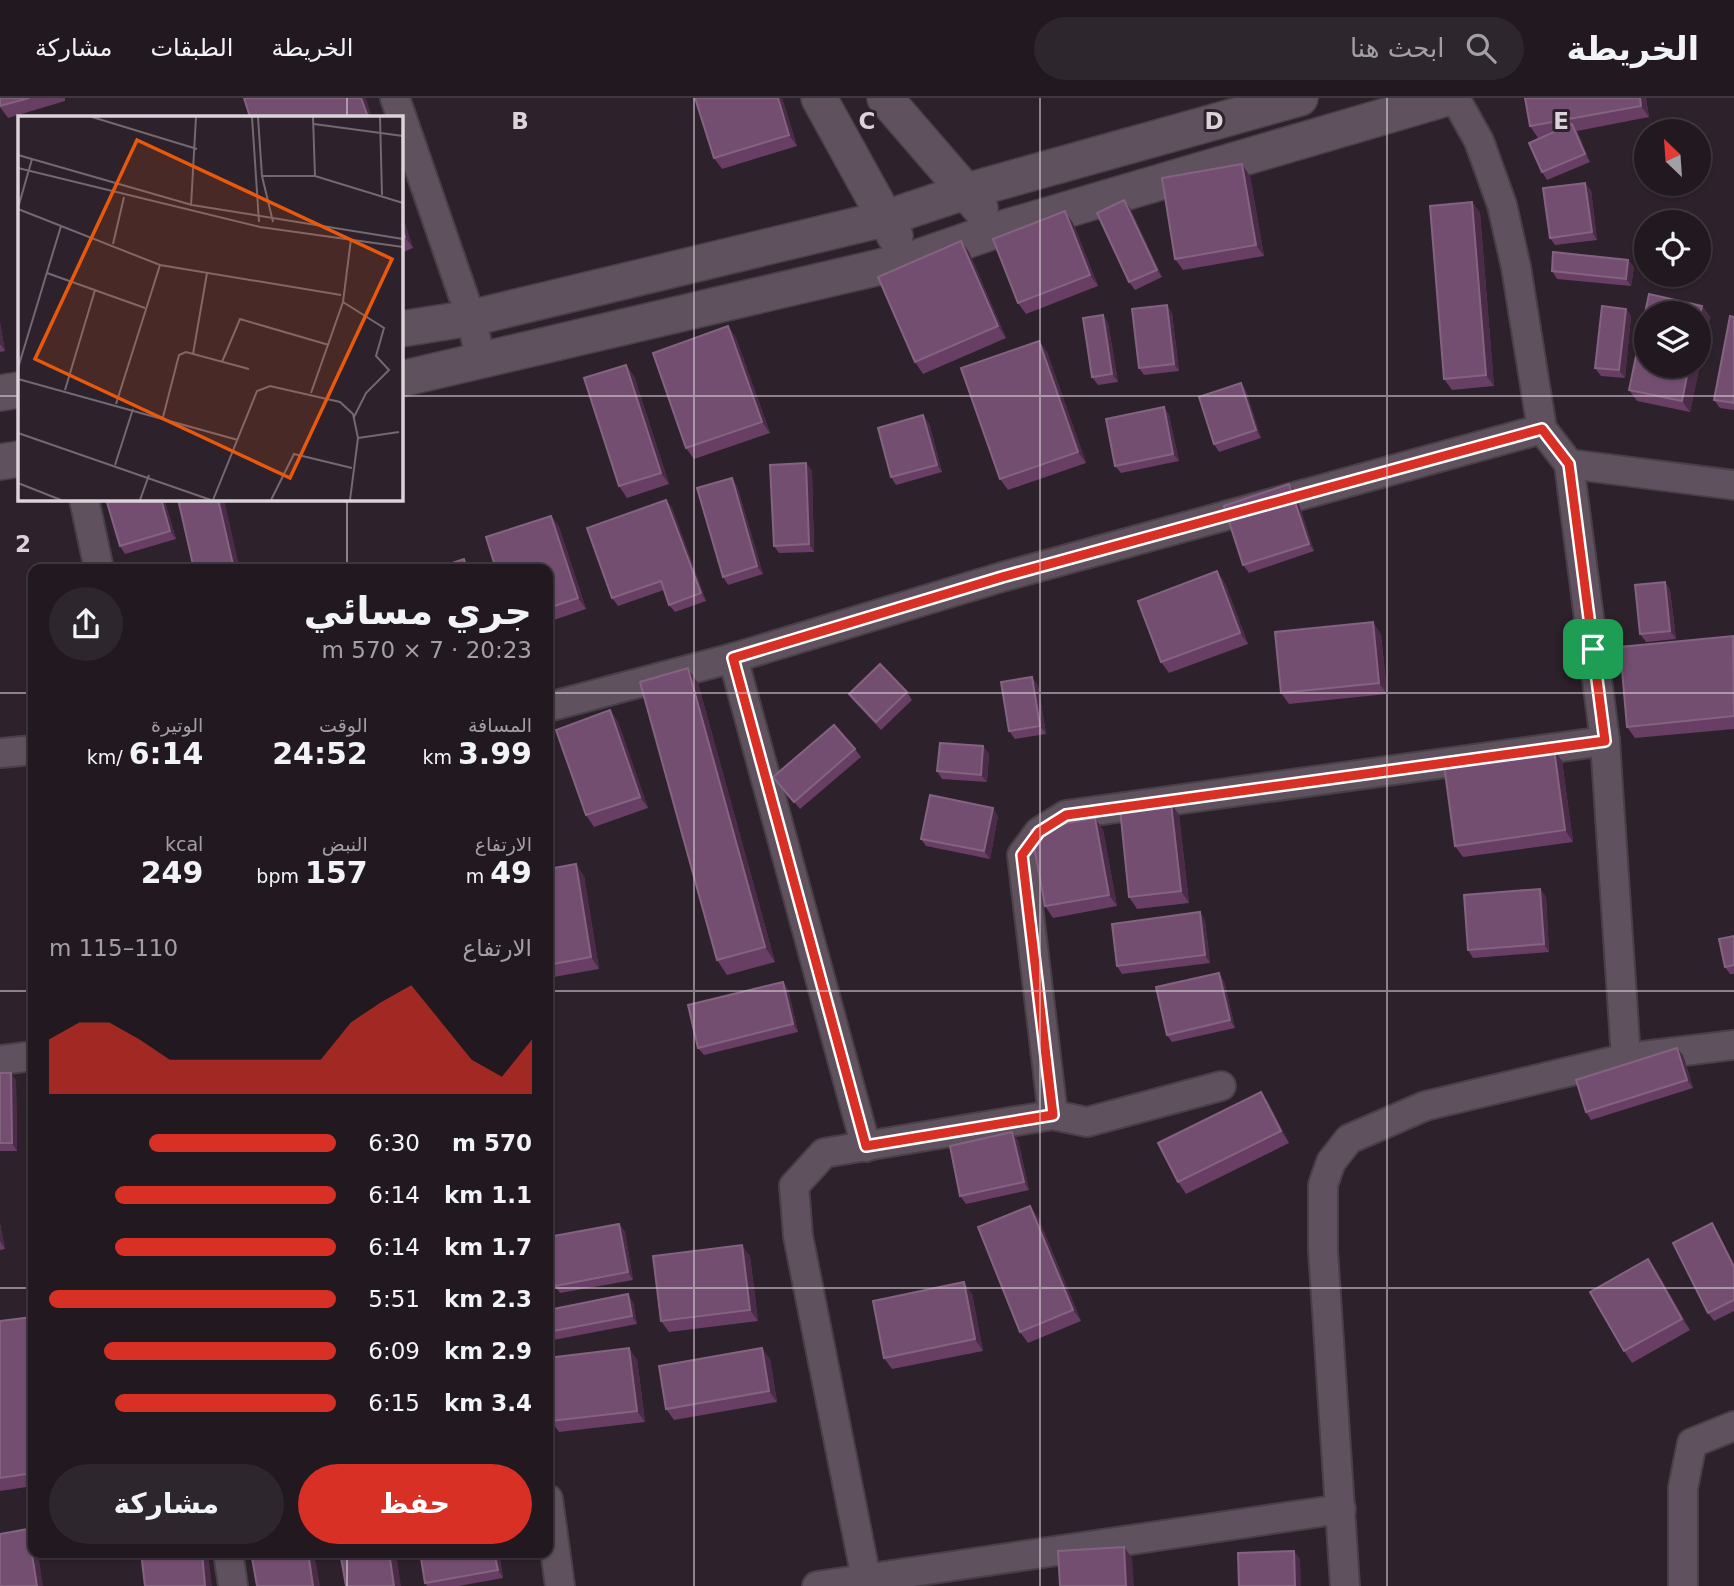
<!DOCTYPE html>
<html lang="ar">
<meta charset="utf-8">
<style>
body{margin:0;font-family:"DejaVu Sans","Noto Sans Arabic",sans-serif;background:#2e262d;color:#f1f3f6;direction:rtl;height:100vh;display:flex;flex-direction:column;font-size:26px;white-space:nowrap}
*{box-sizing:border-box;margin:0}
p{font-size:23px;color:#a2a0a5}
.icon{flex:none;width:38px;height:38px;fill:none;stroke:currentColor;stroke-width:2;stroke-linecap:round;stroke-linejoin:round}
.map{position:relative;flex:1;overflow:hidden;direction:ltr}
.panel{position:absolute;left:28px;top:466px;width:525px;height:994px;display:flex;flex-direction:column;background:#221920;border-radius:14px;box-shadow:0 2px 5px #0004,0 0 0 2px #3f383e;direction:rtl}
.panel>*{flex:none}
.needle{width:46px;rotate:335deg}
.buttons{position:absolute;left:1634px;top:21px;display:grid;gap:14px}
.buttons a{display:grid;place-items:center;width:77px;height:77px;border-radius:50%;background:#221920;box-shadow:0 2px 5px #0004,0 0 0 2px #3f383e;font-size:35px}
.pin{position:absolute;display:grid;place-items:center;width:60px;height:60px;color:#fff;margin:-30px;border-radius:14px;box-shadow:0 4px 10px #0006}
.round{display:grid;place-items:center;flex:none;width:74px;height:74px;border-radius:37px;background:#2e262d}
.headline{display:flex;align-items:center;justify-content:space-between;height:119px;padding:0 21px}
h1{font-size:38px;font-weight:700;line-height:52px}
.stats{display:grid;grid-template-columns:repeat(3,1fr);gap:10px;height:119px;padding:7px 21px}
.stats div{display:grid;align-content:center}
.stats b{font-size:30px;font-weight:700}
.stats small{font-size:19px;font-weight:400}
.stats p{font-size:19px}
.chart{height:196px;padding:14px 21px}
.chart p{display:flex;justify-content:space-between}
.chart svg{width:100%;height:126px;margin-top:7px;fill:#d93025;opacity:.7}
.primary-button{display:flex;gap:14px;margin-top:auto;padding:14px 21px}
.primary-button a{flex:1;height:80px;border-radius:42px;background:#d93025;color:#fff;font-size:28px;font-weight:700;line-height:80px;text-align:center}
.primary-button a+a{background:#2e262d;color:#f1f3f6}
ul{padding:0 21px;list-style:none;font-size:23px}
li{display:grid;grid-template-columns:112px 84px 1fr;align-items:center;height:52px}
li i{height:18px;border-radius:9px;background:#d93025}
header{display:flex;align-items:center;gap:42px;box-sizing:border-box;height:98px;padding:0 35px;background:#221920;border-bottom:2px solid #3f383e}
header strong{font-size:33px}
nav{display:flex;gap:38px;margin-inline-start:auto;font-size:24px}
.search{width:490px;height:63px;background:#2e262d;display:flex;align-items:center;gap:18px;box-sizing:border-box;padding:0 24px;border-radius:38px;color:#a2a0a5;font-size:26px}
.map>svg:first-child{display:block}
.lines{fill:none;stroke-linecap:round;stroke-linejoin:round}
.minor-casing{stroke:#493f47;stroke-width:32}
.tertiary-casing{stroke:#493f47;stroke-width:38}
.minor{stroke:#5f525e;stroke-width:28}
.tertiary{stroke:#5f525e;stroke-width:35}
.wall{fill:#683e64}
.shaded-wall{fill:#4b2c48}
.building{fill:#744e71;stroke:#846381;stroke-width:2}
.route-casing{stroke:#fff;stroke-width:14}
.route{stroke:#d93025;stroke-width:9}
.grid{fill:none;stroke:#dcd4da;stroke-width:2;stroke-opacity:0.55}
.inset-road{fill:none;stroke:#736971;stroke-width:2}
.view{fill:#e8590c;fill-opacity:0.15;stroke:#e8590c;stroke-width:3.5}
.inset-edge{fill:none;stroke:#dcd4da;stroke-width:3.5}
.grid-label{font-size:23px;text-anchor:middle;font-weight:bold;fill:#dcd4da;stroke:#2d212b;stroke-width:6;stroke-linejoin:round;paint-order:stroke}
</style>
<header>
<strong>الخريطة</strong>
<div class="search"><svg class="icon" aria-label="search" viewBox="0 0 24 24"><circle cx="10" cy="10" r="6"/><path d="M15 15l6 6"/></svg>ابحث هنا</div>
<nav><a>الخريطة</a><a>الطبقات</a><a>مشاركة</a></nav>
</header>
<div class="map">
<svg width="1734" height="1488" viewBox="0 0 1734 1488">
<rect width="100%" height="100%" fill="#2d212b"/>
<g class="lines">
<g class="minor-casing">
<g id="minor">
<path d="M395 0 471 220 481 263"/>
<path d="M1455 0 1479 43 1502 107 1516 169 1542 331 1569 366 1605 643 1626 960"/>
<path d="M1569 366 1734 387"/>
<path d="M84 401 99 471"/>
<path d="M733 560 866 1049"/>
<path d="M548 609 733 560 1002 479 1542 331"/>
<path d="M0 655 33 652"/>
<path d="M0 962 33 958"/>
<path d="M1053 1017 1022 757 1039 734 1066 717 1605 643"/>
<path d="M548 1401 560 1488"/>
<path d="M228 1454 233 1488"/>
<path d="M866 1480 798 1138 794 1088 824 1055 1053 1017 1087 1024 1221 988"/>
<path d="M817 1488 1341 1411"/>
<path d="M1345 1488 1323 1152V1087L1331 1064 1349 1041 1425 1008 1626 960 1734 947"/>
<path d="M1683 1488V1390L1692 1345 1734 1328"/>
</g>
</g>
<g class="tertiary-casing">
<g id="tertiary">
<path d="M819 0 895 138"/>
<path d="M885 0 980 110"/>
<path d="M401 231 471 220 883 121 967 93 1300 0"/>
<path d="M401 281 910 162 997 132 1447 0"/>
<path d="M0 295 19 292"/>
<path d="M0 364 19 361"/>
</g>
</g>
<use href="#minor" class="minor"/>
<use href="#tertiary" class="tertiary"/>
</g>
<g class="wall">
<path d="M0 0H65V3L8 20 0 9Z"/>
<path d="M695 0H782L797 48 722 71 714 60Z"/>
<path d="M1646 0 1649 19 1577 33 1590 64 1547 82 1542 74V39L1538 40 1530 28Z"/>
<path d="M1250 78 1264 158 1183 172 1175 161Z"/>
<path d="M1591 92 1597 142 1555 147 1550 140Z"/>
<path d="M1472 104 1480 115 1494 288 1452 292 1444 281Z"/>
<path d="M1130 110 1162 179 1135 192 1129 184Z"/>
<path d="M401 114 413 150 401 155Z"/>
<path d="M1073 125 1098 188 1026 216 1018 205Z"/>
<path d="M961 143 969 154 1006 240 923 276 915 264Z"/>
<path d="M1628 162 1634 169 1631 188 1557 181 1552 173Z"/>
<path d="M1702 208 1710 219 1690 314 1637 303 1629 292Z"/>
<path d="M1626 211 1631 218 1625 280 1601 278 1595 270Z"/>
<path d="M1172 215 1179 273 1144 277 1139 270Z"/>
<path d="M1103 217 1108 225 1118 284 1098 287 1092 279Z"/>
<path d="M1734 219V312L1720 310 1714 302Z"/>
<path d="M0 225 5 253 0 254Z"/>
<path d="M728 228 736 240 770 335 694 361 686 350Z"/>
<path d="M1039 243 1047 254 1086 365 1008 392 1000 381Z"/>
<path d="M626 267 634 278 669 386 627 400 619 388Z"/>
<path d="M1241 285 1246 293 1261 340 1219 354 1214 346Z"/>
<path d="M1164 309 1169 317 1179 363 1121 375 1115 368Z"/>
<path d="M929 325 942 374 896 387 891 379Z"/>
<path d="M806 365 812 373 814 454 779 455 774 448Z"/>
<path d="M737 388 763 476 728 487 723 479Z"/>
<path d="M1295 394 1314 453 1249 475 1243 467Z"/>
<path d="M164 401 176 441 125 456 120 448Z"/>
<path d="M666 402 672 410 706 503 675 514 669 507 664 492 618 508 612 500Z"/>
<path d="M551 418 559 429 586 511 548 524V471Z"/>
<path d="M1665 484 1670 492 1676 541 1646 544 1640 536Z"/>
<path d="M1225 485 1248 546 1169 575 1161 564Z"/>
<path d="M1381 536 1387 596 1289 606 1281 595Z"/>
<path d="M1733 538 1734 539V631L1635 640 1627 629Z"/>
<path d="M698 585 775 864 727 877 717 862Z"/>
<path d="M1038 587 1046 636 1015 641 1009 633Z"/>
<path d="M907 594 912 602 881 632 854 603 849 596Z"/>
<path d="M610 612 618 624 648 710 594 729 586 717Z"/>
<path d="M983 648 989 656 987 684 942 681 937 673Z"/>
<path d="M855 651 861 659 800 711 773 679Z"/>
<path d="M1554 651 1562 663 1573 744 1463 759 1455 748Z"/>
<path d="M1179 717 1189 805 1137 811 1129 799Z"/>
<path d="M998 718 990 761 926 748 921 741Z"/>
<path d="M1095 720 1103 732 1117 808 1053 820 1045 808Z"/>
<path d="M548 771 584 778 599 871 548 880Z"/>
<path d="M1540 791 1546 799 1549 854 1473 860 1468 852Z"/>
<path d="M1205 822 1210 865 1122 876 1117 868Z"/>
<path d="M1734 838V876H1730L1725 869Z"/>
<path d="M1224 883 1235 930 1172 944 1167 937Z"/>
<path d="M783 884 788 891 798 934 704 957 698 950Z"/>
<path d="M1683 957 1693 990 1591 1022 1586 1014Z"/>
<path d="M0 975H11L16 983 17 1053H0Z"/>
<path d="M1261 994 1269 1006 1289 1045 1186 1096 1178 1084Z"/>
<path d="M1018 1042 1029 1092 966 1106 960 1098Z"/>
<path d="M1038 1119 1081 1223 1028 1245 1020 1234Z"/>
<path d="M1712 1125 1717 1133 1734 1166V1213L1714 1223 1708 1215Z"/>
<path d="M0 1126 5 1151 0 1152Z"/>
<path d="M619 1126 625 1134 633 1182 560 1195 555 1188Z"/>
<path d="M750 1158 758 1223 669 1234 661 1223Z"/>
<path d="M1656 1172 1690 1232 1632 1265 1624 1253Z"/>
<path d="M972 1196 983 1253 892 1271 884 1260Z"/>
<path d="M633 1204 637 1226 548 1243V1212Z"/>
<path d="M33 1219V1388L0 1393V1223Z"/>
<path d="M637 1261 645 1324 559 1334 551 1323Z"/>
<path d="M770 1261 777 1304 674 1322 666 1311Z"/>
<path d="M420 1454H499L503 1480 459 1488H427L425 1485Z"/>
</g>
<g class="shaded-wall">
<path d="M361 0H366L372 19H368Z"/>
<path d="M778 0H782L797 48 789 37Z"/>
<path d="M1640 0H1646L1649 19 1641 8Z"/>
<path d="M1572 26 1577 34 1590 64 1585 56Z"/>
<path d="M1242 66 1250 78 1264 158 1256 147Z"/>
<path d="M1585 85 1591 92 1597 142 1592 134Z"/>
<path d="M1124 102 1130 110 1162 179 1157 172Z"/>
<path d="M1472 104 1480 115 1494 288 1486 277Z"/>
<path d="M1065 113 1073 125 1098 188 1090 177Z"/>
<path d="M401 114 413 150 405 139 401 127Z"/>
<path d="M961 143 969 154 1006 240 998 228Z"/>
<path d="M1628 162 1634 169 1631 188 1626 181Z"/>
<path d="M1167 207 1172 215 1179 273 1174 266Z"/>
<path d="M1702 208 1710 219 1690 314 1682 303 1689 268H1699V220Z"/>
<path d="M1626 211 1631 218 1625 280 1619 272Z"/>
<path d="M1103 217 1108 225 1118 284 1112 276Z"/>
<path d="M0 225 5 253 0 246Z"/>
<path d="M728 228 736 240 770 335 762 324Z"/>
<path d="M1039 243 1047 254 1086 365 1078 354Z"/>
<path d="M626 267 634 278 669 386 661 375Z"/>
<path d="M1241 285 1246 293 1261 340 1256 332Z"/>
<path d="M1164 309 1169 317 1179 363 1173 356Z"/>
<path d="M923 317 929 325 942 374 937 367Z"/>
<path d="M806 365 812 373 814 454 809 446Z"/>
<path d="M732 380 737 388 763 476 757 468Z"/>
<path d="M1289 386 1295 394 1314 453 1309 446Z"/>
<path d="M161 401H164L176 441 170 433Z"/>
<path d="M218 401H224L240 471H234Z"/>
<path d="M666 402 672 410 706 503 701 495Z"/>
<path d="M551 418 559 429 586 511 578 500Z"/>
<path d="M1217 473 1225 485 1248 546 1240 535Z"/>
<path d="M1665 484 1670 492 1676 541 1670 533Z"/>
<path d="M1373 524 1381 536 1387 596 1379 585Z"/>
<path d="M688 570 698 585 775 864 765 849Z"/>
<path d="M1032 579 1038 587 1046 636 1040 628Z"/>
<path d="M610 612 618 624 648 710 640 699Z"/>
<path d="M983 648 989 656 987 684 981 677Z"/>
<path d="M1554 651 1562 663 1573 744 1565 732Z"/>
<path d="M1171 705 1179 717 1189 805 1181 793Z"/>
<path d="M993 710 998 718 990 761 984 753Z"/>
<path d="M1095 720 1103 732 1117 808 1109 797Z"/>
<path d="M576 766 584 778 599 871 591 859Z"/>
<path d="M1540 791 1546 799 1549 854 1544 846Z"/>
<path d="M1200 814 1205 822 1210 865 1205 857Z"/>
<path d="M1219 875 1224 883 1235 930 1230 922Z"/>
<path d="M783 884 788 891 798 934 793 926Z"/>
<path d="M1677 950 1683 957 1693 990 1687 982Z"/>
<path d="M11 975 16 983 17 1053 12 1045Z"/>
<path d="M1261 994 1269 1006 1289 1045 1281 1033Z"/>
<path d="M1012 1034 1018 1042 1029 1092 1024 1084Z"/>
<path d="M1030 1108 1038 1119 1081 1223 1073 1212Z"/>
<path d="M1712 1125 1717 1133 1734 1166V1169Z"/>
<path d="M0 1126 5 1151 0 1143Z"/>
<path d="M619 1126 625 1134 633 1182 628 1174Z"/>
<path d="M742 1147 750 1158 758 1223 750 1212Z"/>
<path d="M1648 1161 1656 1172 1690 1232 1682 1221Z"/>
<path d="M964 1184 972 1196 983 1253 975 1241Z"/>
<path d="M628 1196 633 1204 637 1226 632 1218Z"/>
<path d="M629 1250 637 1261 645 1324 637 1313Z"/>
<path d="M762 1250 770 1261 777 1304 769 1293Z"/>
<path d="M28 1431 33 1438V1454H38L43 1488H37Z"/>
<path d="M1124 1449 1132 1460 1134 1488H1126Z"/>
<path d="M1294 1453 1300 1461 1301 1488H1295Z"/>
<path d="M202 1454H208L212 1488H205Z"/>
<path d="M308 1454H314L320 1488H313Z"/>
<path d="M389 1454H396L401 1488H394Z"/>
<path d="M494 1454H499L503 1480 498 1472Z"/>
</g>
<g class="building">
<path d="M0 0H29L0 8Z"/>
<path d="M244 0H361L368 19H250Z"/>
<path d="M695 0H778L789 37 714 60Z"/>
<path d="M1525 0H1640L1641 8 1530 28Z"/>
<path d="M1572 26 1585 56 1542 74 1529 45Z"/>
<path d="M1242 66 1256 147 1175 161 1162 80Z"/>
<path d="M1585 85 1592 134 1550 140 1543 90Z"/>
<path d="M1124 102 1157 172 1129 184 1097 115Z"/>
<path d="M1472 104 1486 277 1444 281 1430 108Z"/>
<path d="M1065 113 1090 177 1018 205 993 141Z"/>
<path d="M401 127 405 139 401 140Z"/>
<path d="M961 143 998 228 915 264 878 179Z"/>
<path d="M1553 154 1628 162 1626 181 1552 173Z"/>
<path d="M1649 196 1702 208 1699 220V215H1647V268H1689L1682 303 1629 292Z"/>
<path d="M1167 207 1174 266 1139 270 1132 211Z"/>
<path d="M1602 208 1626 211 1619 272 1595 270Z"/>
<path d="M1103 217 1112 276 1092 279 1083 220Z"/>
<path d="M1730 218 1734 219V305L1714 302Z"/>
<path d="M728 228 762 324 686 350 653 255Z"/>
<path d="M1039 243 1078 354 1000 381 961 270Z"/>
<path d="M626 267 661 375 619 388 584 280Z"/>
<path d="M1241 285 1256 332 1214 346 1199 299Z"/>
<path d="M1164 309 1173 356 1115 368 1106 321Z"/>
<path d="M923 317 937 367 891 379 878 330Z"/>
<path d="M806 365 809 446 774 448 770 367Z"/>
<path d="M732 380 757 468 723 479 697 390Z"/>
<path d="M1289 386 1309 446 1243 467 1224 408Z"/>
<path d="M106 401H161L170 433 120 448Z"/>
<path d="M178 401H218L234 471H194Z"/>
<path d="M666 402 701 495 669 507 661 483 612 500 587 430Z"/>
<path d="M551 418 578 500 548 510V471H496L486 439Z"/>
<path d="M464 461 467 471H434Z"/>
<path d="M1217 473 1240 535 1161 564 1138 503Z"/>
<path d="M1665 484 1670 533 1640 536 1635 487Z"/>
<path d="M1373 524 1379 585 1281 595 1275 534Z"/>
<path d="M1733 538 1734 618 1627 629 1620 549Z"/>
<path d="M880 566 907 594 876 624 849 596Z"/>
<path d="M688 570 765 849 717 862 640 584Z"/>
<path d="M1032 579 1040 628 1009 633 1001 584Z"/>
<path d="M610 612 640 699 586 717 556 632Z"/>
<path d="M834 627 855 651 794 704 773 679Z"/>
<path d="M940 645 983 648 981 677 937 673Z"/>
<path d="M1554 651 1565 732 1455 748 1444 667Z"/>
<path d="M930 697 993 710 984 753 921 741Z"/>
<path d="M1171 705 1181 793 1129 799 1120 711Z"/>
<path d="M1095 720 1109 797 1045 808 1031 732Z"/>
<path d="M576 766 591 859 548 867V771Z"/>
<path d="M1540 791 1544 846 1468 852 1464 797Z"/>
<path d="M1200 814 1205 857 1117 868 1112 826Z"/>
<path d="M1734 838V867L1725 869 1719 841Z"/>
<path d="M1219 875 1230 922 1167 937 1156 889Z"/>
<path d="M783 884 793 926 698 950 688 907Z"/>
<path d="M1677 950 1687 982 1586 1014 1576 982Z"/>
<path d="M0 975H11L12 1045H0Z"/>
<path d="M1261 994 1281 1033 1178 1084 1158 1045Z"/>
<path d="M1012 1034 1024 1084 960 1098 950 1048Z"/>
<path d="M1030 1108 1073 1212 1020 1234 978 1129Z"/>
<path d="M1712 1125 1734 1169V1202L1708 1215 1673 1145Z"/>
<path d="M619 1126 628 1174 555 1188 548 1146V1139Z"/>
<path d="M742 1147 750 1212 661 1223 653 1158Z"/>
<path d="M1648 1161 1682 1221 1624 1253 1590 1194Z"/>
<path d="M964 1184 975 1241 884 1260 873 1203Z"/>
<path d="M628 1196 632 1218 548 1234V1212Z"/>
<path d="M33 1219V1375L0 1380V1223Z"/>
<path d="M629 1250 637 1313 551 1323 548 1296V1260Z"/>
<path d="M762 1250 769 1293 666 1311 659 1268Z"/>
<path d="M28 1431 37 1488H0V1436Z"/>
<path d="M1124 1449 1126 1488H1060L1058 1453Z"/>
<path d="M1294 1453 1295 1488H1239L1238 1455Z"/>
<path d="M141 1454H202L205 1488H145Z"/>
<path d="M251 1454H308L313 1488H257Z"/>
<path d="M340 1454H389L394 1488H346Z"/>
<path d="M420 1454H494L498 1472 425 1485Z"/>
</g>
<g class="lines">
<g class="route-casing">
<path id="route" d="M1542 331 1569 366 1605 643 1066 717 1039 734 1022 757 1053 1017 866 1048 733 560 1002 479Z"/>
</g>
<use href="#route" class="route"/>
</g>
<path class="grid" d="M347 0V19M694 0V1488M1040 0V1488M1387 0V1488M0 298H19M401 298H1734M347 401V471M0 595H33M548 595H1734M0 893H33M548 893H1734M0 1190H33M548 1190H1734M347 1454V1488"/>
<g transform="translate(18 18)">
<rect width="385" height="385" fill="#2d212b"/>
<path class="inset-road" d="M74 1 179 33M234 1 241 106M240 1 244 60 255 106M295 1 297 60M362 1 364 79M296 8 385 20M0 39 174 89 385 123M0 52 242 111 385 131M244 60H297L385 87M173 90 178 1M0 92 14 43M0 93 142 149 323 179M95 128 106 81M29 157 127 192M325 186 366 212 358 240 371 254 348 277 336 301M175 238 189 157M204 246 222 203 311 229M0 252 43 110M0 263 220 324M47 274 77 174M293 277 325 186 333 123M98 288 142 149M145 301 161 239 168 236 231 253M0 317 193 384M340 322 381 316M97 349 115 293M0 367 43 384M122 384 131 359M195 384 239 275 252 270 322 286 335 298 340 322 332 384M253 384 276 338 334 352"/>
<path class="view" d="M119 24 374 143 272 362 17 243Z"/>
<rect width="385" height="385" class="inset-edge"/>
</g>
<g class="grid-label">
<text x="520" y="31">B</text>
<text x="867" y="31">C</text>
<text x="1214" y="31">D</text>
<text x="1561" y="31">E</text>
<text x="23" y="454">2</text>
</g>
</svg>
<div class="buttons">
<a><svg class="needle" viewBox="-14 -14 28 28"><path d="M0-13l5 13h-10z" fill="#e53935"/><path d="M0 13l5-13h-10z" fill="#a2a0a5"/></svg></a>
<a><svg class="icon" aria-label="locate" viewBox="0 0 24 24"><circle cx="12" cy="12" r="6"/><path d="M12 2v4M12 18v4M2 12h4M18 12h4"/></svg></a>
<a><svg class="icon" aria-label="layers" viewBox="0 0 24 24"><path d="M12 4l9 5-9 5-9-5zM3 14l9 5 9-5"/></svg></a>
</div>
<div class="pin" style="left:1593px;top:551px;background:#1e9e55"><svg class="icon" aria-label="arrive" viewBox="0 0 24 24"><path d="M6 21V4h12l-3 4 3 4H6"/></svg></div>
<section class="panel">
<div class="headline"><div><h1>جري مسائي</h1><p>20:23 · 7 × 570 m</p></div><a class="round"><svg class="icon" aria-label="share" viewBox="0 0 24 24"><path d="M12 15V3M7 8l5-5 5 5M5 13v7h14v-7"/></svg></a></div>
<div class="stats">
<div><p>المسافة</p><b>3.99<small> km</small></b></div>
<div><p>الوقت</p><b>24:52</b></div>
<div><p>الوتيرة</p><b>6:14<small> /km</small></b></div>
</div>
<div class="stats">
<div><p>الارتفاع</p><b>49<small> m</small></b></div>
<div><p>النبض</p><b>157<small> bpm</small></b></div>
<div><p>kcal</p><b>249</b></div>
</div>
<div class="chart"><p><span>الارتفاع</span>110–115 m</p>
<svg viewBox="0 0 160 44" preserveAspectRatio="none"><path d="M0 44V25L10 19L20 19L30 25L40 32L50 32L60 32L70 32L80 32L90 32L100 19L110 12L120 6L130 19L140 32L150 38L160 25V44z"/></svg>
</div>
<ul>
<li><b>570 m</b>6:30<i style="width:65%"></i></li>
<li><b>1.1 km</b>6:14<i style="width:77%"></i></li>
<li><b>1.7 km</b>6:14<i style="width:77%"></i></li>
<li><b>2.3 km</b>5:51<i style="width:100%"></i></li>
<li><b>2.9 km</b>6:09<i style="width:81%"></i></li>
<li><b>3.4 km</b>6:15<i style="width:77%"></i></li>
</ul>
<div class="primary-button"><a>حفظ</a><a>مشاركة</a></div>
</section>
</div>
